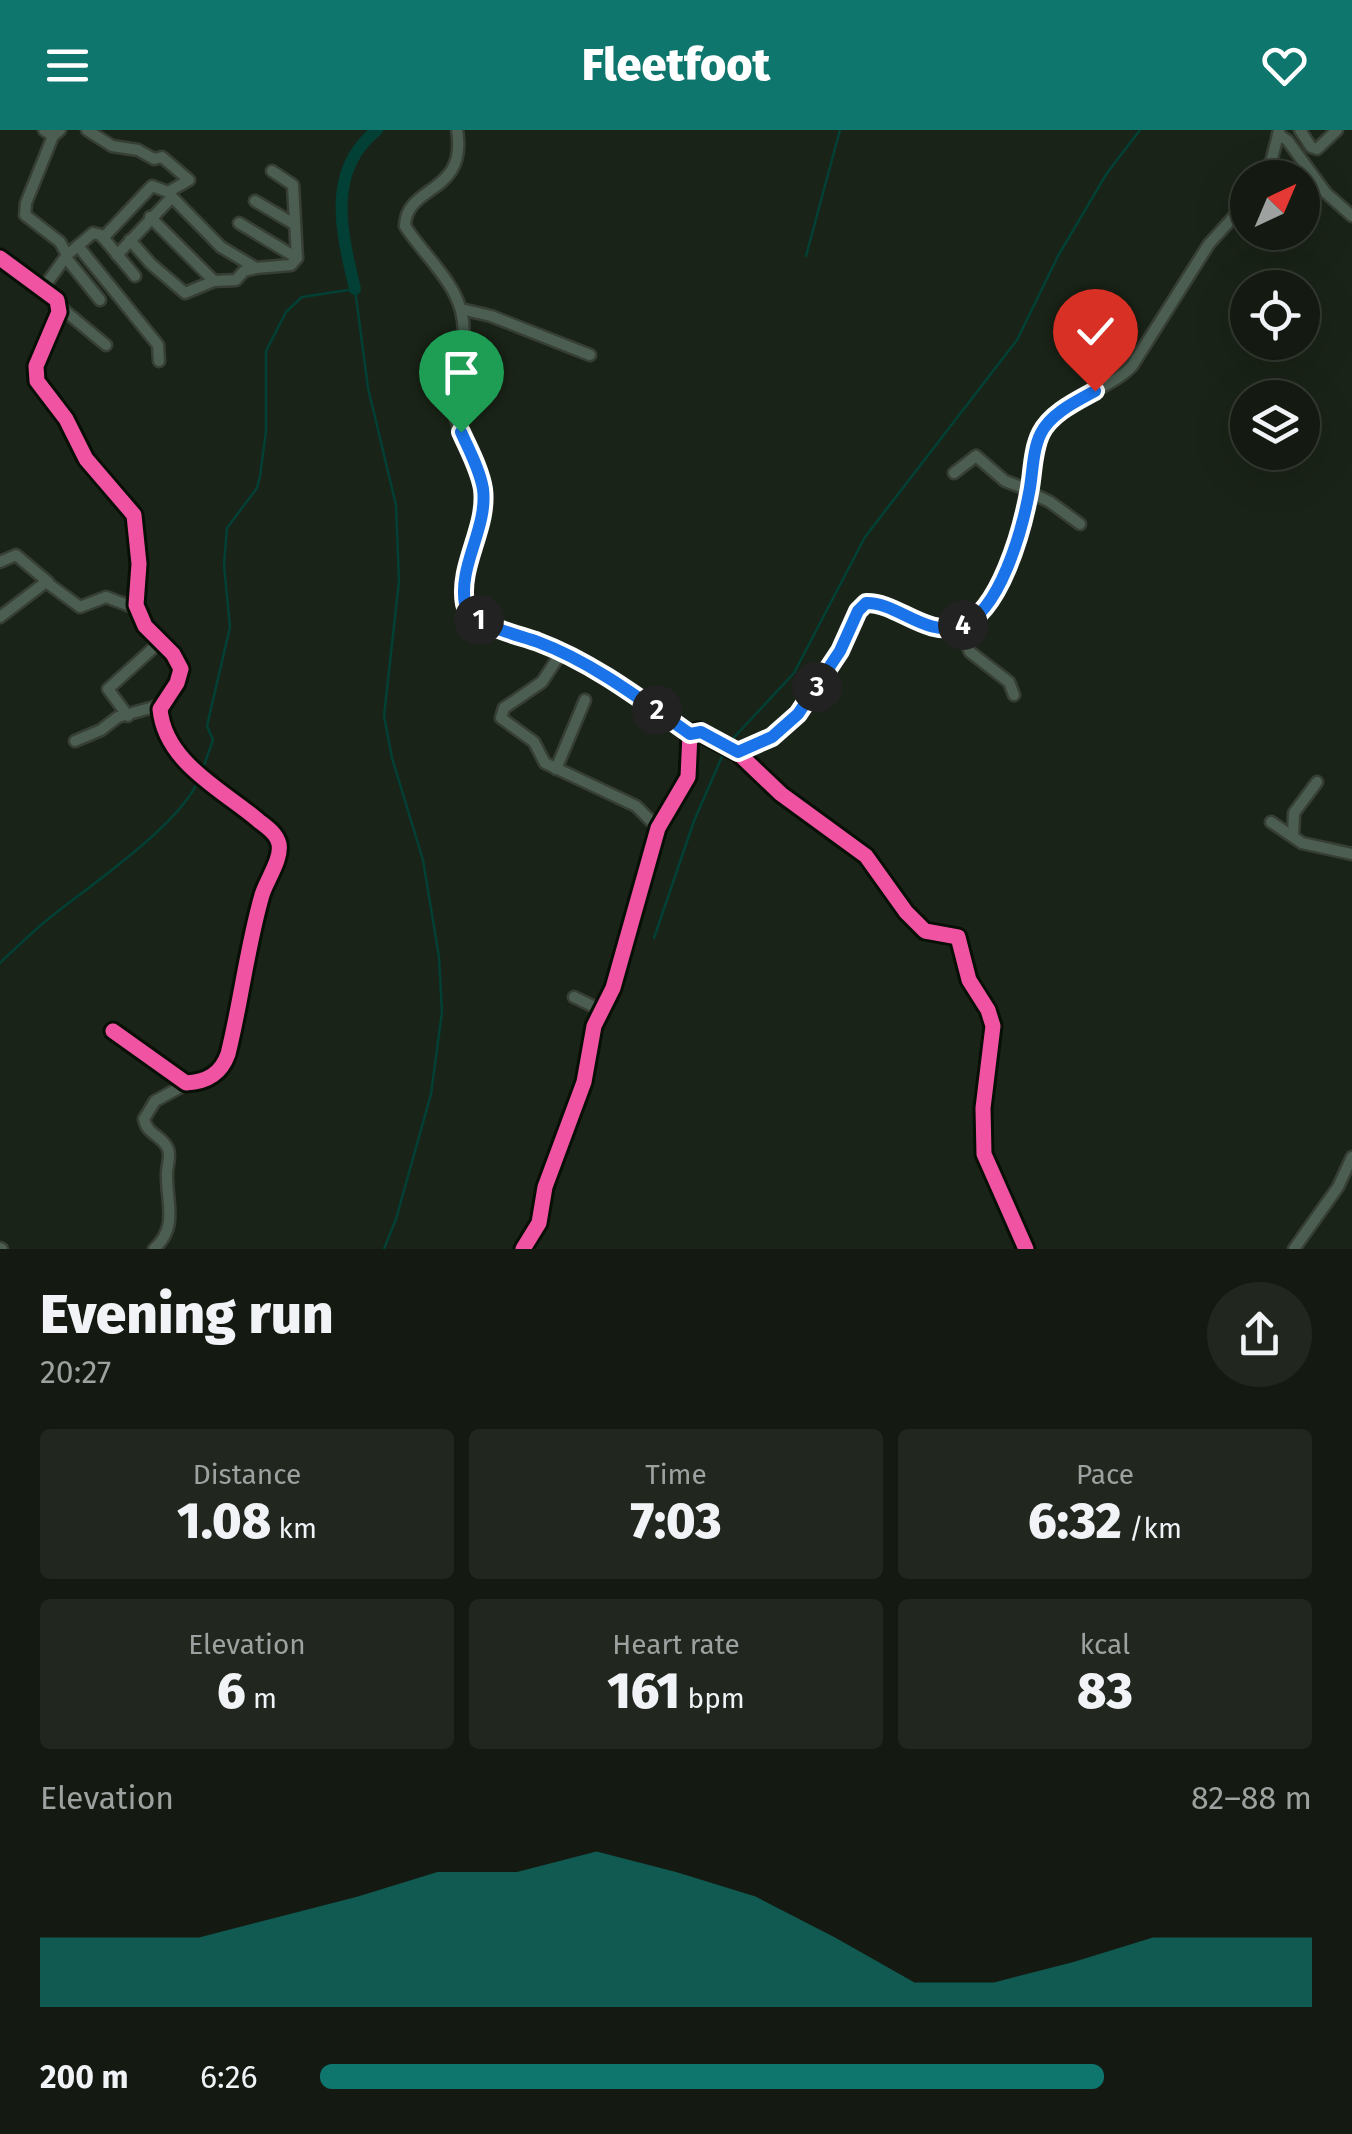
<!DOCTYPE html>
<meta charset="utf-8">
<style>
body{margin:0;font-family:"Fira Sans",sans-serif;background:#21271f;color:#f1f3f6;height:100vh;display:flex;flex-direction:column;font-size:38px;white-space:nowrap}
*{box-sizing:border-box;margin:0}
p{font-size:32px;color:#9da19f}
.icon{flex:none;width:55px;height:55px;fill:none;stroke:currentColor;stroke-width:2;stroke-linecap:round;stroke-linejoin:round}
.map{position:relative;height:1119px;overflow:hidden}
.sheet{display:flex;flex-direction:column;background:#141a11;flex:1}
.sheet>*{flex:none}
.needle{width:65px;rotate:44deg}
.controls{position:absolute;left:1230px;top:30px;display:grid;gap:20px}
.controls a{display:grid;place-items:center;width:90px;height:90px;border-radius:50%;background:#141a11;box-shadow:0 10px 40px #0002,0 0 0 2px #333831;font-size:50px}
.pin{position:absolute;display:grid;place-items:center;width:85px;height:85px;color:#fff;margin:-102px -42px;border-radius:50% 50% 50% 0;rotate:-45deg;box-shadow:0 0 10px #0007}
.pin .icon{rotate:45deg}
.km{position:absolute;width:50px;height:50px;margin:-25px;border-radius:50%;background:#222;color:#fff;font-size:28px;line-height:50px;text-align:center}
.round{display:grid;place-items:center;flex:none;width:105px;height:105px;border-radius:52px;background:#21271f}
.headline{display:flex;align-items:center;justify-content:space-between;height:170px;padding:0 40px}
h1{font-size:55px;font-weight:800;line-height:75px}
.stats{display:grid;grid-template-columns:repeat(3,1fr);gap:15px;height:170px;padding:10px 40px}
.stats div{display:grid;align-content:center;border-radius:10px;background:#21271f;text-align:center}
.stats b{font-size:50px;font-weight:800}
.stats small{font-size:28px;font-weight:400}
.stats p{font-size:28px}
.chart{height:280px;padding:20px 40px}
.chart p{display:flex;justify-content:space-between}
.chart svg{width:100%;height:180px;margin-top:10px;fill:#0f766e;opacity:.7}
ul{padding:0 40px;list-style:none;font-size:32px}
li{display:grid;grid-template-columns:160px 120px 1fr;align-items:center;height:75px}
li i{height:25px;border-radius:12px;background:#0f766e}
header{display:flex;justify-content:space-between;align-items:center;height:130px;padding:0 40px;background:#0f766e;color:#fff;font-size:45px;font-weight:800}
.map>svg:first-child{display:block}
.lines{fill:none;stroke-linecap:round;stroke-linejoin:round}
.stream{stroke:#024035;stroke-width:2.5}
.river{stroke:#024035;stroke-width:12}
.minor-casing{stroke:#373f34;stroke-width:15}
.minor{stroke:#4c5e52;stroke-width:10}
.cycleway-casing{stroke:#080f06;stroke-width:21}
.cycleway{stroke:#f153a3;stroke-width:15}
.route-casing{stroke:#fff;stroke-width:20}
.route{stroke:#1a73e8;stroke-width:12}
</style>
<header><svg class="icon" aria-label="menu" viewBox="0 0 24 24"><path d="M4 6h16M4 12h16M4 18h16"/></svg>Fleetfoot<svg class="icon" aria-label="heart" viewBox="0 0 24 24"><path d="M12 20l-8-8c-3-5 5-10 8-4 3-6 11-1 8 4z"/></svg></header>
<div class="map">
<svg width="1352" height="1119" viewBox="0 0 1352 1119">
<rect width="100%" height="100%" fill="#1a2317"/>
<g class="lines">
<g class="stream">
<path d="M806 126 840 0"/>
<path d="M727 615 794 543 865 407 1017 210 1058 126 1107 43 1140 0"/>
<path d="M202 641 213 610 207 596 230 497 224 435 227 398 257 358 260 346 266 301V221L286 182 302 167 355 159 368 258 396 375 399 451 384 586 392 628 423 730 439 827 442 882 431 964 396 1089 384 1119"/>
<path d="M654 808 694 691 724 622"/>
<path d="M0 833C17 817 34 800 52 786 92 754 181 694 199 649"/>
</g>
<path class="river" d="M355 159C342 104 325 41 377 0"/>
<g class="minor-casing">
<g id="minor">
<path d="M44 0 53 6 60 0"/>
<path d="M87 0 112 16 138 20 154 29 162 27 189 50 168 62 152 56 103 108"/>
<path d="M457 0C468 65 406 54 405 96 428 132 469 161 463 209 459 234 449 259 455 285 461 315 484 340 483 372 482 408 462 440 466 477 480 500 519 503 542 514 595 536 644 571 690 604"/>
<path d="M1300 0 1311 17 1317 19 1337 0"/>
<path d="M1278 4 1288 11 1326 63 1352 86"/>
<path d="M53 6 26 73 25 85 60 112 67 125"/>
<path d="M1267 48 1279 1"/>
<path d="M255 71 294 94"/>
<path d="M150 87 214 151"/>
<path d="M239 93 297 128"/>
<path d="M130 110 151 134 185 163 214 151 236 150 244 141 256 138"/>
<path d="M78 116 158 215 159 231"/>
<path d="M117 125 172 67 221 117 256 138 291 135 297 128 293 55 272 41"/>
<path d="M0 128 57 170 59 182 36 236 37 251 66 289 86 329 134 385 139 434 136 475 145 496 173 524 181 539 177 553 160 579C165 633 223 660 259 691 267 697 277 704 279 714 282 729 266 751 262 765 247 817 241 872 228 924 221 944 207 952 186 953L113 901"/>
<path d="M67 129 100 170"/>
<path d="M44 157 67 125 93 103 101 105 135 146"/>
<path d="M59 176 106 215"/>
<path d="M461 179 491 186 590 225"/>
<path d="M954 343 976 326 1005 351 1029 360"/>
<path d="M1029 362 1050 372 1080 394"/>
<path d="M0 432 16 425 48 452"/>
<path d="M0 487 46 452 80 477 106 467 138 479"/>
<path d="M959 497 970 522 1009 552 1014 565"/>
<path d="M561 523 542 552 504 578 501 588 534 612 545 633 636 676 658 698"/>
<path d="M128 586 108 559 160 512"/>
<path d="M75 611 101 600 118 587 161 575"/>
<path d="M738 623 773 607 797 584 840 521 858 481 866 473C897 472 926 507 960 496 1000 483 1022 400 1029 364 1033 344 1033 322 1041 304 1057 269 1107 263 1132 236L1209 114 1248 71"/>
<path d="M556 639 585 570"/>
<path d="M1271 692 1302 713 1352 724"/>
<path d="M1293 706 1294 683 1317 652"/>
<path d="M574 867 601 880"/>
<path d="M0 1118 2 1119"/>
<path d="M154 1119C179 1096 166 1073 167 1043 167 1035 171 1027 168 1019 162 1005 147 1005 144 989L155 971 188 953"/>
<path d="M523 1119 539 1093 545 1057 584 952 594 896 613 858 658 698 688 647 690 604 698 601 738 623 781 664 866 726 906 782 925 801 958 807 969 850 988 880 993 896 983 978 984 1024 1026 1119"/>
<path d="M1294 1119 1338 1057 1352 1027"/>
</g>
</g>
<use href="#minor" class="minor"/>
<g class="cycleway-casing">
<g id="cycleway">
<path d="M0 128 57 170 59 182 36 236 37 251 66 289 86 329 134 385 139 434 136 475 145 496 173 524 181 539 177 553 160 579C165 633 223 660 259 691 267 697 277 704 279 714 282 729 266 751 262 765 247 817 241 872 228 924 221 944 207 952 186 953L113 901"/>
<path d="M523 1119 539 1093 545 1057 584 952 594 896 613 858 658 698 688 647 690 604 698 601 738 623 781 664 866 726 906 782 925 801 958 807 969 850 988 880 993 896 983 978 984 1024 1026 1119"/>
</g>
</g>
<use href="#cycleway" class="cycleway"/>
</g>
<g class="lines">
<g class="route-casing">
<path id="route" d="M461 302C469 320 480 340 483 359 488 398 458 435 465 474 469 495 520 505 538 512 592 532 643 571 690 604L701 602 738 622 772 607 798 584 840 521 858 481 866 473C897 472 926 508 961 496 1000 482 1022 400 1029 363 1033 344 1032 321 1041 303 1051 283 1077 271 1095 261"/>
</g>
<use href="#route" class="route"/>
</g>
</svg>
<div class="controls">
<a><svg class="needle" viewBox="-14 -14 28 28"><path d="M0-13l5 13h-10z" fill="#e53935"/><path d="M0 13l5-13h-10z" fill="#9da19f"/></svg></a>
<a><svg class="icon" aria-label="locate" viewBox="0 0 24 24"><circle cx="12" cy="12" r="6"/><path d="M12 2v4M12 18v4M2 12h4M18 12h4"/></svg></a>
<a><svg class="icon" aria-label="layers" viewBox="0 0 24 24"><path d="M12 4l9 5-9 5-9-5zM3 14l9 5 9-5"/></svg></a>
</div>
<div class="pin" style="left:461px;top:302px;background:#1e9e55"><svg class="icon" aria-label="arrive" viewBox="0 0 24 24"><path d="M6 21V4h12l-3 4 3 4H6"/></svg></div>
<div class="pin" style="left:1095px;top:261px;background:#d93025"><svg class="icon" aria-label="check" viewBox="0 0 24 24"><path d="M5 12l5 5 9-10"/></svg></div>
<b class="km" style="left:479px;top:490px">1</b>
<b class="km" style="left:657px;top:580px">2</b>
<b class="km" style="left:817px;top:557px">3</b>
<b class="km" style="left:963px;top:495px">4</b>
</div>
<section class="sheet">
<div class="headline"><div><h1>Evening run</h1><p>20:27</p></div><a class="round"><svg class="icon" aria-label="share" viewBox="0 0 24 24"><path d="M12 15V3M7 8l5-5 5 5M5 13v7h14v-7"/></svg></a></div>
<div class="stats">
<div><p>Distance</p><b>1.08<small> km</small></b></div>
<div><p>Time</p><b>7:03</b></div>
<div><p>Pace</p><b>6:32<small> /km</small></b></div>
</div>
<div class="stats">
<div><p>Elevation</p><b>6<small> m</small></b></div>
<div><p>Heart rate</p><b>161<small> bpm</small></b></div>
<div><p>kcal</p><b>83</b></div>
</div>
<div class="chart"><p><span>Elevation</span>82–88 m</p>
<svg viewBox="0 0 160 44" preserveAspectRatio="none"><path d="M0 44V27L10 27L20 27L30 22L40 17L50 11L60 11L70 6L80 11L90 17L100 27L110 38L120 38L130 33L140 27L150 27L160 27V44z"/></svg>
</div>
<ul>
<li><b>200 m</b>6:26<i style="width:79%"></i></li>
</ul>
</section>
